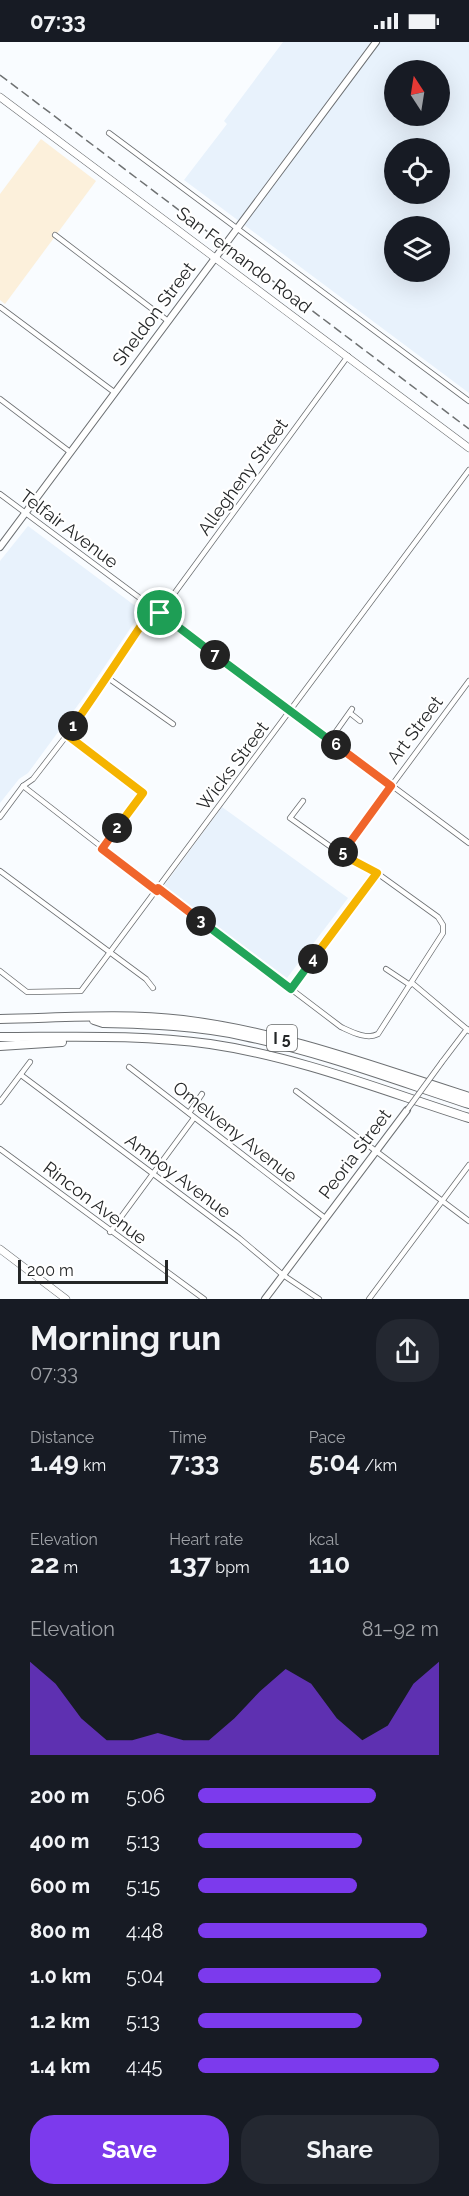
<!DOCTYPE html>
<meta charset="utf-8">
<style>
body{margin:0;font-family:Raleway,sans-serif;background:#242831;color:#f1f3f6;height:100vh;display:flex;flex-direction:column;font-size:22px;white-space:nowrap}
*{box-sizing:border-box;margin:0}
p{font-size:20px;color:#9ea1a6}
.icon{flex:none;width:33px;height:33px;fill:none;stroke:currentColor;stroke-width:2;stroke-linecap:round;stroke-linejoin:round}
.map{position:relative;height:1257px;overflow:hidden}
.drawer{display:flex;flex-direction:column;background:#171b24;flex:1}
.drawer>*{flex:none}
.needle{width:39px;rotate:348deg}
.controls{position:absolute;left:384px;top:18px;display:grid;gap:12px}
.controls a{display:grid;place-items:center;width:66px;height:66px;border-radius:50%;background:#171b24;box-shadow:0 6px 24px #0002;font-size:30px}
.scale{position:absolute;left:18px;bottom:15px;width:150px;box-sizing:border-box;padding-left:6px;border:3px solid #252728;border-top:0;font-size:16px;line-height:21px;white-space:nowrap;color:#252728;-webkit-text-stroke:4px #fff;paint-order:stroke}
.pin{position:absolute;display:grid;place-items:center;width:51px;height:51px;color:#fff;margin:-26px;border:3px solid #fff;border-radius:50%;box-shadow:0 2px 6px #0007}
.km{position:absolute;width:30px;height:30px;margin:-15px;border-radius:50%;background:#222;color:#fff;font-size:16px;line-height:30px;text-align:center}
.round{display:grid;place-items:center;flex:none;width:63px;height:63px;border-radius:24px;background:#242831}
.head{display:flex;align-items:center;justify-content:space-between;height:102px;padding:0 30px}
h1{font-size:33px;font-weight:700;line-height:45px}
.metrics{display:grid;grid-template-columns:repeat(3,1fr);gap:9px;height:102px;padding:6px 30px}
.metrics div{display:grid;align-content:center}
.metrics b{font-size:26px;font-weight:700}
.metrics small{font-size:16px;font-weight:400}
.metrics p{font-size:16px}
.chart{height:168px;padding:12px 30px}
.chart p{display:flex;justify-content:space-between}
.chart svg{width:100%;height:108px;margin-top:6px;fill:#7c3aed;opacity:.7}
.primary-button{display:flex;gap:12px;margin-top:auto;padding:12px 30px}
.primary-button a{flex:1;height:69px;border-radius:24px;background:#7c3aed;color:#fff;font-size:24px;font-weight:700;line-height:69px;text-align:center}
.primary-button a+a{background:#242831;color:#f1f3f6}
ul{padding:0 30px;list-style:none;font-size:20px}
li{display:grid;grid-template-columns:96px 72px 1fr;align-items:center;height:45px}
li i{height:15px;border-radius:8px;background:#7c3aed}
.status{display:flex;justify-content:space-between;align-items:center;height:42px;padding:0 30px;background:#171b24;direction:ltr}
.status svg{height:16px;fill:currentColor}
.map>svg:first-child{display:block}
.built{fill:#e8f2fc;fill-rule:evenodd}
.medical{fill:#fcf0db}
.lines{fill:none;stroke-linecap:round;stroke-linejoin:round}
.street-casing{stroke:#6d7073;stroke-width:6}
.secondary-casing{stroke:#6d7073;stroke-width:8}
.primary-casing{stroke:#6d7073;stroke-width:8}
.highway-casing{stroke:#6d7073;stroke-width:10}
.street{stroke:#fff;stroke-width:4.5}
.secondary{stroke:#fff;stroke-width:6}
.primary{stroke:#fff;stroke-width:7}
.highway{stroke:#fff;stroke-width:8}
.rail{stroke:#6e7172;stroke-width:1.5;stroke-dasharray:9 4.5;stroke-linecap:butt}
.street-bridge-casing{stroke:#6d7073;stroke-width:6;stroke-linecap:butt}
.street-bridge{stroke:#fff;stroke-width:4.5}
.split-1-casing{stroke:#fff;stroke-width:12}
.split-2-casing{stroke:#fff;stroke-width:12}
.split-3-casing{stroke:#fff;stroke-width:12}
.split-4-casing{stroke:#fff;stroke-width:12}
.split-5-casing{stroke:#fff;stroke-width:12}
.split-6-casing{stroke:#fff;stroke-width:12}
.split-7-casing{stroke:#fff;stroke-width:12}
.split-8-casing{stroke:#fff;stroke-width:12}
.split-1{stroke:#f5b400;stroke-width:8}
.split-2{stroke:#f5b400;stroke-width:8}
.split-3{stroke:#f0652b;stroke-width:8}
.split-4{stroke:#22a559;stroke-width:8}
.split-5{stroke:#f5b400;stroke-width:8}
.split-6{stroke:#f0652b;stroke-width:8}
.split-7{stroke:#22a559;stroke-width:8}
.split-8{stroke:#22a559;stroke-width:8}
.labels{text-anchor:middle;stroke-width:4.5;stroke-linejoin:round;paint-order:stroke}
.shield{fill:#fff;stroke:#666868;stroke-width:1.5}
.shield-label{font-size:16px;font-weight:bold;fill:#252728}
.street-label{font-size:18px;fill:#252728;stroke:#fff}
</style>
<div class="status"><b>07:33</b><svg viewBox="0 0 49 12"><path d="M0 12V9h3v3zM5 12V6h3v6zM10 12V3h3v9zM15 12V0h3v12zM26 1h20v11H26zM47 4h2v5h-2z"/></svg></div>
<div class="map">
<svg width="469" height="1257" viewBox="0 0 469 1257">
<rect width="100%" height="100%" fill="#f9fcff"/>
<g class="built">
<path d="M283 0H469V351L184 138 227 82 224 79ZM394 28H440V74H394ZM394 106H440V152H394ZM394 184H440V230H394Z"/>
<path d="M28 484 142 569 86 652 28 731 19 737 0 761V519Z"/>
<path d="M222 765 348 856 287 936 163 845Z"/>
</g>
<path class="medical" d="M41 97 96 139 5 262 0 258V152Z"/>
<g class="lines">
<g class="street-casing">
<g id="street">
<path d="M109 91 469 359"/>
<path d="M55 193 168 279"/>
<path d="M0 265 114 350"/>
<path d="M0 357 70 410"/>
<path d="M0 452 469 801"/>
<path d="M160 571 348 314"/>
<path d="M108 636 173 682"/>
<path d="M350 671 360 679"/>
<path d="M67 693 143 751 102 807"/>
<path d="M330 698 352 667"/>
<path d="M23 744 157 848"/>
<path d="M0 775 23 744 33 737 67 693 108 636 121 612 153 566"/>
<path d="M341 812 469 639"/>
<path d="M0 829 146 937 153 946"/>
<path d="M158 846 341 985C352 990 367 998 378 992L443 891V883L438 875 377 831 348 817 290 776 303 759"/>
<path d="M386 927 410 943"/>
<path d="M0 929 27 950 81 949 469 428"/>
<path d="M412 941 469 989"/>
<path d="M291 947 377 831"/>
<path d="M442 1020 467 987"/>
<path d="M129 1025 325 1176"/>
<path d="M21 1033 239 1196 283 1233 319 1257"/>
<path d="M296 1049 469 1179"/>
<path d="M0 1060 30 1020"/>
<path d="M189 1071 202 1052"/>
<path d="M0 1107 204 1257"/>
<path d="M110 1190 194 1076"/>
<path d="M369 1257 469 1123"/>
</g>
</g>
<g class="secondary-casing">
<g id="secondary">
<path d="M0 505 376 0"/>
<path d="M265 1257 407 1068"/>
</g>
</g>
<g class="primary-casing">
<g id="primary">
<path d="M0 55 469 406"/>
<path d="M0 1207 66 1257"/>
</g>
</g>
<g class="highway-casing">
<g id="highway">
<path d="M0 977C60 976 123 971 183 978 282 990 375 1025 469 1055"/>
<path d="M94 978 103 981C150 982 198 984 244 994 321 1010 395 1038 469 1062"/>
<path d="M0 995C70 995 141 992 210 1002 299 1015 384 1049 469 1076"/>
<path d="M0 1004 62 1000"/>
</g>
</g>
<use href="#street" class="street"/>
<use href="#secondary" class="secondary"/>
<use href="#primary" class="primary"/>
<use href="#highway" class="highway"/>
<path class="rail" d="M0 33 469 387"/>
<g class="street-bridge-casing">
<path id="street-bridge" d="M407 1068 442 1020"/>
</g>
<use href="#street-bridge" class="street-bridge"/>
</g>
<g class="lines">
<g class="split-1-casing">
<path id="split-1" d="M73 684C101 645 126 605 153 566L160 571"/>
</g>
<g class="split-2-casing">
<path id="split-2" d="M73 684 67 693 143 751 117 786"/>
</g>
<g class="split-3-casing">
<path id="split-3" d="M117 786 102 807 157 849 158 846 201 879"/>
</g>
<g class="split-4-casing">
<path id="split-4" d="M201 879 291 947 313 917"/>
</g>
<g class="split-5-casing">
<path id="split-5" d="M313 917 377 831 341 812 343 810"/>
</g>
<g class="split-6-casing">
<path id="split-6" d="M336 703 391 744 343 810"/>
</g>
<g class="split-7-casing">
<path id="split-7" d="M215 613 336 703"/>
</g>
<g class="split-8-casing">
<path id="split-8" d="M160 571 215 613"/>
</g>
<use href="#split-1" class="split-1"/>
<use href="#split-2" class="split-2"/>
<use href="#split-3" class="split-3"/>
<use href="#split-4" class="split-4"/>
<use href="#split-5" class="split-5"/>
<use href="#split-6" class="split-6"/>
<use href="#split-7" class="split-7"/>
<use href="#split-8" class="split-8"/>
</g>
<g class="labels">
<rect class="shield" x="267" y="983" width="30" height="26" rx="4.5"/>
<g class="shield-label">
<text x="282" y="1002">I 5</text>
</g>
<g class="street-label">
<text transform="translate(244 218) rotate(37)" y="6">San Fernando Road</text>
<text transform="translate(154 272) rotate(-53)" y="6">Sheldon Street</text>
<text transform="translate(243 435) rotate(-54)" y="6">Allegheny Street</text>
<text transform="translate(69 487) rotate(37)" y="6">Telfair Avenue</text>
<text transform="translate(415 688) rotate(-53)" y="6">Art Street</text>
<text transform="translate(233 724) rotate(-53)" y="6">Wicks Street</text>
<text transform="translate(235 1090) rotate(38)" y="6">Omelveny Avenue</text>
<text transform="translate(355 1112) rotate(-53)" y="6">Peoria Street</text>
<text transform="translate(178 1134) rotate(37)" y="6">Amboy Avenue</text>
<text transform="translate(95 1161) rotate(37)" y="6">Rincon Avenue</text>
</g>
</g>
</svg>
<div class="controls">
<a><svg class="needle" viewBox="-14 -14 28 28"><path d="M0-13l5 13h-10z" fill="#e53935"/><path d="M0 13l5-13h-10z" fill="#9ea1a6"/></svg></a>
<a><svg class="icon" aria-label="locate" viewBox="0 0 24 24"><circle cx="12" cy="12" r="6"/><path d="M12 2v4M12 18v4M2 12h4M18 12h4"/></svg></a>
<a><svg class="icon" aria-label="layers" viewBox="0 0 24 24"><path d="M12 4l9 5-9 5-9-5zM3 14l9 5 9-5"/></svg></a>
</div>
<div class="scale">200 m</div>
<div class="pin" style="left:160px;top:571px;background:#1e9e55"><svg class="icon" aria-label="arrive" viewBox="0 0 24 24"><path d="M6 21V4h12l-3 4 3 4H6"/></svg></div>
<b class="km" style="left:73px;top:684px">1</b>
<b class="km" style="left:117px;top:786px">2</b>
<b class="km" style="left:201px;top:879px">3</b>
<b class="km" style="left:313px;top:917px">4</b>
<b class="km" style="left:343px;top:810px">5</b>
<b class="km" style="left:336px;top:703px">6</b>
<b class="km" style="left:215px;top:613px">7</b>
</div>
<section class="drawer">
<div class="head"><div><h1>Morning run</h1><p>07:33</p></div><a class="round"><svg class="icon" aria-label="share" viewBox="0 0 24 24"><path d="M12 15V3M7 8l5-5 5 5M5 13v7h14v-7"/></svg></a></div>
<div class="metrics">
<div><p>Distance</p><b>1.49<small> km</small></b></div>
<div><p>Time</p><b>7:33</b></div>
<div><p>Pace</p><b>5:04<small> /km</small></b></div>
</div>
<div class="metrics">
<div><p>Elevation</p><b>22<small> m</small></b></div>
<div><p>Heart rate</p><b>137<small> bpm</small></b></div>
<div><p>kcal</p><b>110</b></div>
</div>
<div class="chart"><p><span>Elevation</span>81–92 m</p>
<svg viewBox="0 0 160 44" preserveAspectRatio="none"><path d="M0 44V6L10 15L20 29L30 38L40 38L50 35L60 38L70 38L80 29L90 18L100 9L110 15L120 29L130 38L140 32L150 15L160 6V44z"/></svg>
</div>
<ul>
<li><b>200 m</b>5:06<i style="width:74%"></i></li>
<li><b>400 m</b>5:13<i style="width:68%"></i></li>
<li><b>600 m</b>5:15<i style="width:66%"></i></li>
<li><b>800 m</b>4:48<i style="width:95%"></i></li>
<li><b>1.0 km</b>5:04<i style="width:76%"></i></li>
<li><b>1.2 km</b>5:13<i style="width:68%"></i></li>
<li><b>1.4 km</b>4:45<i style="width:100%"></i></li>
</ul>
<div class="primary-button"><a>Save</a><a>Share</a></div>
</section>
